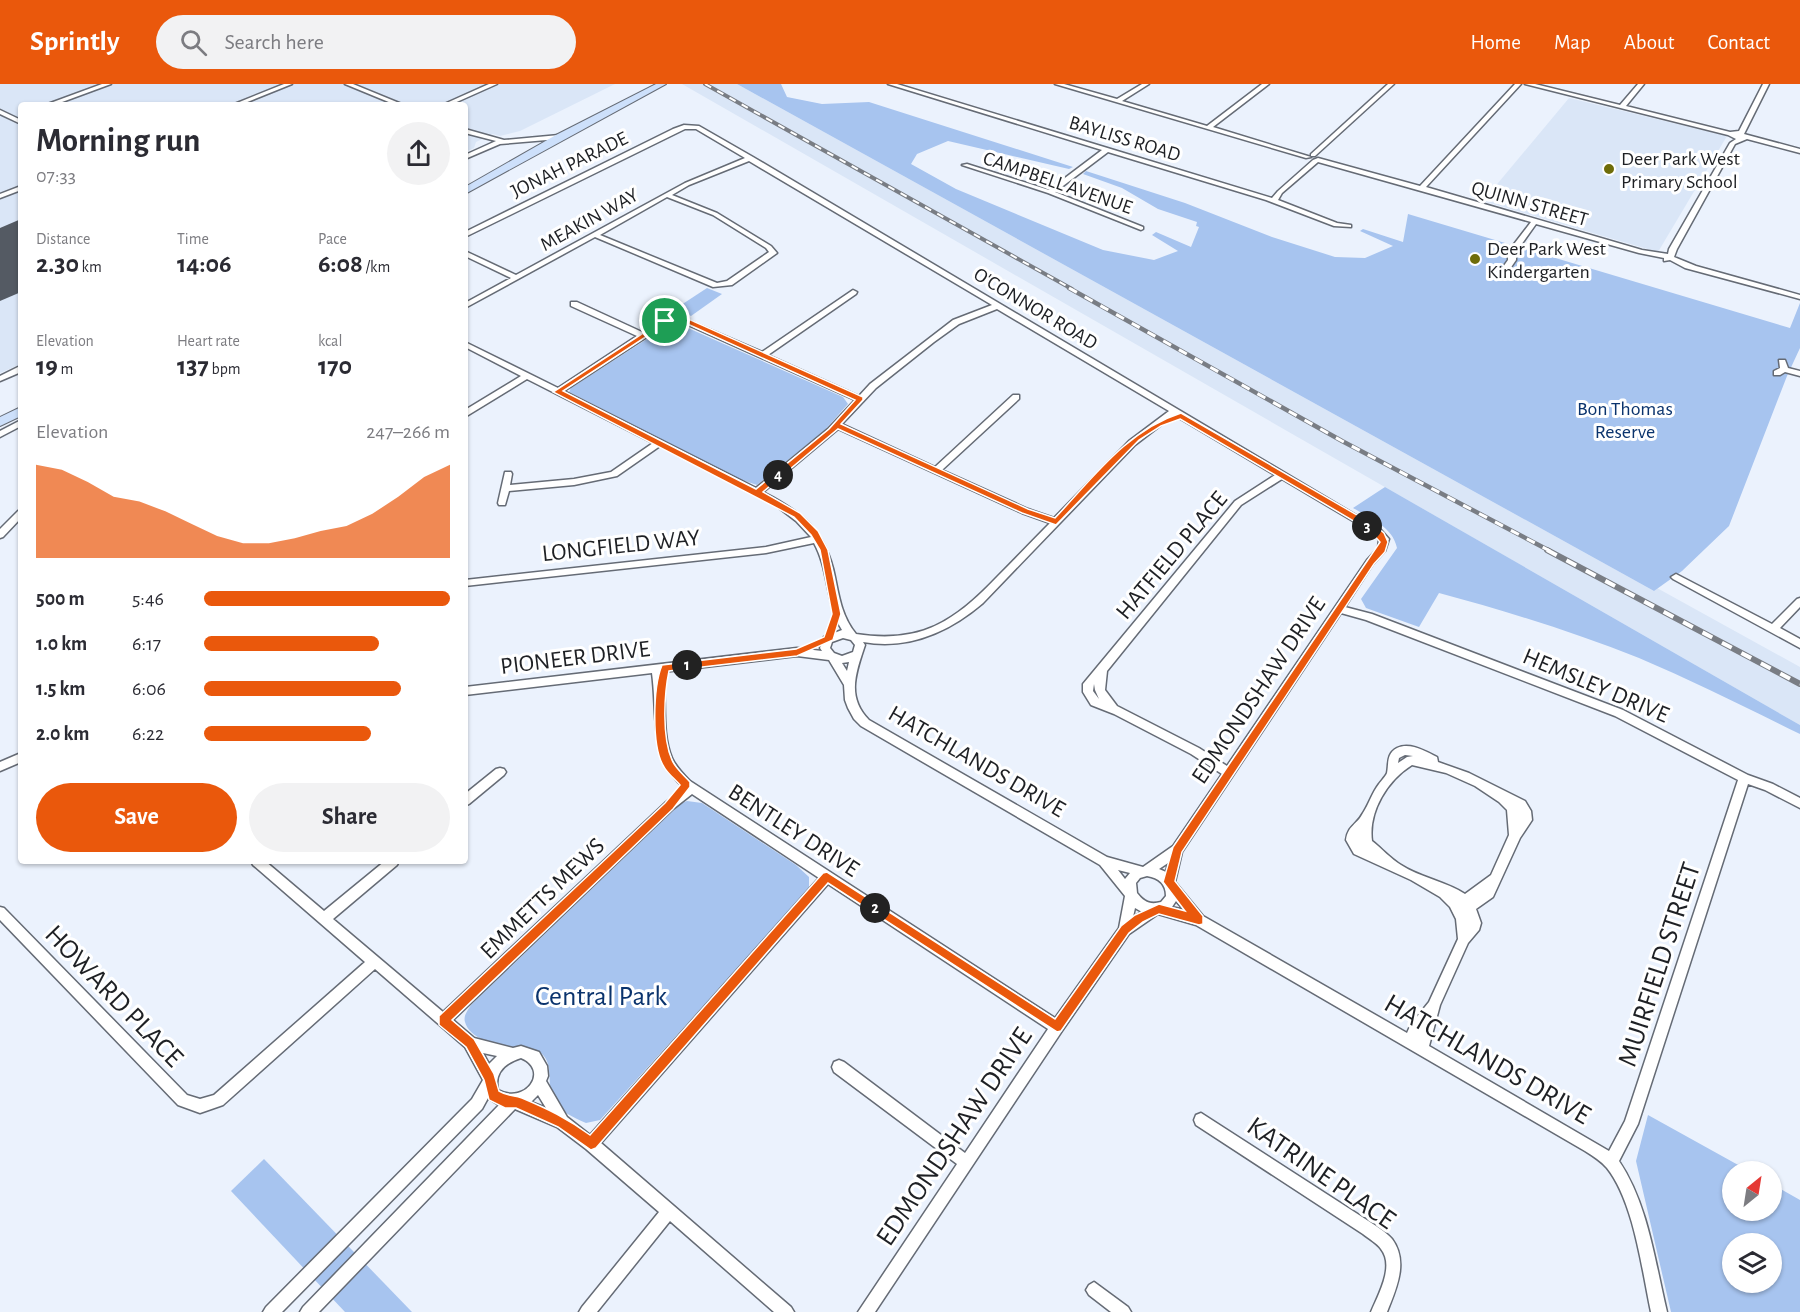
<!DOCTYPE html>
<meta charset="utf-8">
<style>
body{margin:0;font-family:"Alegreya Sans",sans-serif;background:#f2f2f3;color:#2b2b33;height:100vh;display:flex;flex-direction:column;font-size:22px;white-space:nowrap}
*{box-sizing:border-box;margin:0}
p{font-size:20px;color:#7c7c81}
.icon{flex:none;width:33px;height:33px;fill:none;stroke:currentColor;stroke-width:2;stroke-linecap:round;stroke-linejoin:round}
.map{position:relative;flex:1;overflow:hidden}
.side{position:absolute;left:18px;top:18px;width:450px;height:762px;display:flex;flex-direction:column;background:#fff;border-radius:6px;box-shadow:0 2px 4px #0004}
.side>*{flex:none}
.needle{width:39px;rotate:30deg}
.buttons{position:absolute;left:1722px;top:1077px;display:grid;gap:12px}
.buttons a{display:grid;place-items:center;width:60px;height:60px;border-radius:50%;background:#fff;box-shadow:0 2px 4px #0004;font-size:30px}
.pin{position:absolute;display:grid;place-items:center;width:51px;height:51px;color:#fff;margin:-26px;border:3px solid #fff;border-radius:50%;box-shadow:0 2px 6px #0007}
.km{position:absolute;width:30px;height:30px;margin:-15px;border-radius:50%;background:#222;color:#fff;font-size:16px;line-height:30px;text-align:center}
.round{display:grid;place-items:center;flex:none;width:63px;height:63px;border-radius:32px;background:#f2f2f3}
.overview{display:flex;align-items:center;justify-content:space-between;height:102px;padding:0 18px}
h1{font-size:33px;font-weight:600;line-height:45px}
.metrics{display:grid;grid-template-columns:repeat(3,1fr);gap:9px;height:102px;padding:6px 18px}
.metrics div{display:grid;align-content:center}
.metrics b{font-size:26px;font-weight:600}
.metrics small{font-size:16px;font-weight:400}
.metrics p{font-size:16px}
.chart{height:168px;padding:12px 18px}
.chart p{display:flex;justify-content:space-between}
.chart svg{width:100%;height:108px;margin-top:6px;fill:#ea580c;opacity:.7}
.cta{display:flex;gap:12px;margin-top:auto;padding:12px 18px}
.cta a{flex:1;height:69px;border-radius:36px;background:#ea580c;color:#fff;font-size:24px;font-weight:600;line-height:69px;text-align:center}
.cta a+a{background:#f2f2f3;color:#2b2b33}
ul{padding:0 18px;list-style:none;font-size:20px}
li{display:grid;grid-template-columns:96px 72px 1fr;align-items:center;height:45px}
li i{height:15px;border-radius:8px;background:#ea580c}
header{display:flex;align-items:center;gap:36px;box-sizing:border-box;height:84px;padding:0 30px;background:#ea580c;color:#fff}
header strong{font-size:28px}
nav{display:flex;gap:33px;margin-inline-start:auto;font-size:21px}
.search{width:420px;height:54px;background:#f2f2f3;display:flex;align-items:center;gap:15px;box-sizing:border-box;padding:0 21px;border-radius:33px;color:#7c7c81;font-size:22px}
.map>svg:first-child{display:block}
.built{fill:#dae6f7}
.green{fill:#a7c4ef;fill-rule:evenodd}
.building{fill:#545a63}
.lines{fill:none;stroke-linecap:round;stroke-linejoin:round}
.minor-casing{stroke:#656b75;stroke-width:3}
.secondary-casing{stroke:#656b75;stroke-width:2}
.minor{fill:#fff;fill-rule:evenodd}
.secondary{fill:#cde0fb;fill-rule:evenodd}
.rail-far2-casing{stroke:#797d84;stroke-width:4}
.rail-far1-casing{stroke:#797d84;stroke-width:4.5}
.rail-casing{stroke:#797d84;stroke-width:6}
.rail-far2{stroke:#fff;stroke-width:2;stroke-dasharray:7;stroke-linecap:butt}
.rail-far1{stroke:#fff;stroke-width:3;stroke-dasharray:9;stroke-linecap:butt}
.rail{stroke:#fff;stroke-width:4;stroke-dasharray:11;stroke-linecap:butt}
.route{fill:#ea580c;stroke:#fff;stroke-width:1.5;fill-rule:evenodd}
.poi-dot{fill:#6e6c09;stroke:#fff;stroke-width:2}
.labels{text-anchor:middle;stroke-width:6;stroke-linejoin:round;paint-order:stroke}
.far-street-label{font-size:20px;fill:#1e2024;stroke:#fff}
.far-poi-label{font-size:20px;fill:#1e2024;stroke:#fff;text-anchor:start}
.far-park-label{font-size:20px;fill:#0a336d;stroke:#fff}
.street-label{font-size:24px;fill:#1e2024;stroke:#fff}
.near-street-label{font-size:28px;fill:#1e2024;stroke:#fff}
.near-park-label{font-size:28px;fill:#0a336d;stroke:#fff}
</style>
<header>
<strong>Sprintly</strong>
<div class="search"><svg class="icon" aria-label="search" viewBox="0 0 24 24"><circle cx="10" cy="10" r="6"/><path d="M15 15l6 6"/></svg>Search here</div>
<nav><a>Home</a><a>Map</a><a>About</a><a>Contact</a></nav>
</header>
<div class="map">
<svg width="1800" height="1228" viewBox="0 0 1800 1228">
<rect width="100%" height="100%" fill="#ebf2fd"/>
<g class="built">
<path d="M0 0H615L520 47 500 52 493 50 476 58 474 64 465 68V21H21V280L0 289Z"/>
<path d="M682 0H737L1654 507 1657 504 1800 583V641Z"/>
<path d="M1569 14 1727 52 1658 168 1483 117Z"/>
</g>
<g class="green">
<path d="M737 0H781L787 13 822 20 869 18 1073 83 1069 85 948 57 917 70 911 80 956 105 1103 166 1154 176 1178 167 1152 151 1156 148 1191 163 1199 143 1196 142 1197 138 1158 125 1122 104 1083 90 1086 87 1185 119 1272 153 1335 173 1365 174 1393 162 1360 147 1363 145 1403 158 1408 130 1790 244 1800 219V264L1787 292 1729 442 1682 487 1654 507Z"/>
<path d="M707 204 722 210 691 232 675 225Z"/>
<path d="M676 241 688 244 843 313 848 320 825 346 757 401 739 395 569 308 571 304 664 244Z"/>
<path d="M1385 403 1800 641V650C1747 624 1693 597 1639 574 1574 548 1506 527 1439 509L1419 543 1366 524 1361 515 1397 464C1393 443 1370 434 1353 424Z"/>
<path d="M687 717 702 719 796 781 809 793V805L600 1036 586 1039C574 1034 559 1027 553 1015 546 1000 555 977 539 968 530 963 521 964 512 964 497 963 469 954 465 938 463 932 468 926 471 921L680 720Z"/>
<path d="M1648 1031 1749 1087 1732 1088V1126H1772V1100L1800 1116V1228H1671L1636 1077ZM1732 1160H1772V1198H1732Z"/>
<path d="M264 1075 412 1228H345L231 1107Z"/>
</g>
<path class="building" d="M21 135V208L0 217V144Z"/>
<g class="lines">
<g class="minor-casing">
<g id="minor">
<path d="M102 0H111L54 21H45Z"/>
<path d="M284 0H292L240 21H232Z"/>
<path d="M345 0H353L404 21H396Z"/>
<path d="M489 0H497L450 21H442Z"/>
<path d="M888 0H897L1272 114 1278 107 1313 76 1318 74 1420 102 1515 0H1521L1426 103 1642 166 1668 170 1669 165 1730 59 1736 55 1728 51 1525 0H1535L1620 21 1638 0H1644L1626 22 1730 48 1739 47 1763 0H1769L1744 50 1800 65V69L1747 55 1735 60 1677 165 1674 173 1696 182 1800 211V215L1685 184 1670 176 1664 177V174L1639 169 1536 140 1516 168V176L1505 192H1499L1498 190 1508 176V168L1531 138 1318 78 1282 109 1278 116 1337 139 1351 141V143L1334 142 1266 116 1108 68 1055 108 1143 143V145L1141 146 1048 109 962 81 967 80 1049 106 1102 66Z"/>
<path d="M1055 0H1064L1117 15 1142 0H1149L1122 17 1207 42 1262 0H1269L1213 43 1311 73 1306 74Z"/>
<path d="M1388 0H1394L1315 72H1311V70Z"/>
<path d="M0 26 21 36V40L0 30Z"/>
<path d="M684 41 699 42 753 73 1381 446 1389 455 1385 467 1373 480 1345 523 1372 530 1623 626 1748 691 1773 700 1800 714V724L1765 706 1748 700 1638 1040 1619 1077C1648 1120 1655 1178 1667 1228H1651C1642 1186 1634 1118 1607 1084 1601 1077 1593 1072 1585 1067L1196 841 1158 830 1129 850 1062 947 875 1228H858L957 1080 834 988 832 983 834 978 839 976 844 978 965 1069 1048 945 828 800 601 1059 791 1223 794 1228H774L670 1137 597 1228H579L582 1223 659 1128 586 1065 557 1043 515 1025 319 1228H300L303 1223 499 1021 488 1014 482 1025 282 1228H263L266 1223 472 1015 483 996 465 963 375 885 223 1021 200 1029 178 1021 0 836V823L4 824 187 1011 200 1015 214 1011 365 878 253 781 251 777H265L324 827 385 777H399L397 781 333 835 443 928 665 719 684 704C648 672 658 632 652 589L465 611V603L797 564 822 567 820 564 824 553 842 546C826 520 829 486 814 459L766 469 465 502V496L766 463 811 453 796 437 775 421 660 362 617 392 574 401 509 407 505 421H499L498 419 505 388H511L512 390 510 401 574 395 611 388 653 359 527 295 465 333V326L521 292 465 263V258L558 304 637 252 571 222V218H577L642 248 662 235 678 232 762 268 853 206 857 208 856 210 768 271 859 312 870 300 953 236 992 221 749 77 689 101 672 111 717 129 771 162 777 169 732 201 713 203 595 153 465 224V219L511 194 465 172V167L516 191 685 99 745 74 696 45H685L465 153V148L673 45ZM667 113 713 131 766 164 769 168 727 197 717 199 600 151ZM997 225 1169 327 1129 357 1054 434 1028 425 942 386 1019 315V311H1013L935 383 842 340 876 304 934 258 959 240ZM677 236 855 316 828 345 756 404 564 307 668 239ZM1174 331 1275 391 1235 417 1083 600V608L1091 621 1114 630 1191 670 1222 690 1173 762 1143 783 1107 773 869 636C846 613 856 588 865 561L863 558C909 566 949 548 983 519L1135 361ZM838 345 1022 429 1050 439C1032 457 1015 475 998 492 954 538 921 560 856 550 842 533 839 513 835 493 826 448 803 428 763 408ZM1282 395 1375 450 1379 456 1378 464 1367 476 1227 682 1199 664 1117 622 1105 606 1107 587 1241 421ZM1341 529 1366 536 1615 632 1738 696 1625 1037 1609 1067 1429 962 1440 921 1468 859 1479 846 1481 839 1476 825 1493 813 1520 754 1532 736 1531 727 1525 717 1469 689 1438 678 1437 673C1425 667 1410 658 1397 664 1386 670 1389 680 1387 689 1386 692 1381 697 1379 700 1372 709 1369 720 1363 729 1357 741 1348 741 1346 756L1354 770 1411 796 1440 813 1450 823 1456 835 1458 855 1429 918 1411 940 1407 949 1203 832 1175 798 1182 768ZM843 554 851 556 855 561 853 568 842 572 834 569 830 564 832 558ZM797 572 829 576 844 601 845 616 848 624 854 635 861 642 1100 781 1125 812 1119 844 1055 934 690 697C683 690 676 683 672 674 661 648 667 615 663 588ZM849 578 847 587 842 579ZM1094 600 1095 606 1099 615 1093 607ZM1405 671 1413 672 1407 673 1398 679 1399 674ZM1412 681 1446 689 1475 702 1499 718 1507 726 1509 751 1491 791 1465 810C1447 798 1419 793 1401 781 1391 775 1381 764 1372 757 1368 727 1388 696 1412 681ZM692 710 819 794 590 1051 567 1033 546 997 548 992 547 982 539 968 521 962 513 964 474 954 453 936 673 725ZM1168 779 1166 788 1159 785ZM1118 786 1130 789 1125 795ZM1147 792C1159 794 1166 800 1166 812L1161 818C1150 821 1144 818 1137 809L1136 799 1140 794ZM1176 817 1184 826 1172 823ZM1135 824 1142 828 1133 833ZM483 969 497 972 489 980ZM521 974C550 986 526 1021 498 1006 494 989 505 979 521 974ZM538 1011 546 1024 531 1018Z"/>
<path d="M465 45 504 56 559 51 562 53 559 55 500 60 465 75V71L496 57 465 49Z"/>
<path d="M21 102V106L0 114V110Z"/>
<path d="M1779 276H1785L1788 284 1800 287V292L1785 288 1780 291H1774V287L1780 284Z"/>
<path d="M18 283H21V288L0 297V292Z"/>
<path d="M21 336V342L0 353V347Z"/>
<path d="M21 426V434L3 453 0 454V445L18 427Z"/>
<path d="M1676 490 1772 540 1797 515 1800 514V523L1780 544 1800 555V564L1673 495 1671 493Z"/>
<path d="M21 669V678L0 687V678Z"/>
<path d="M500 684 504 685 506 688 504 691 469 720 465 722V710L496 685Z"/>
<path d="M1201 1029 1373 1140C1379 1144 1387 1149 1392 1155 1409 1178 1396 1205 1387 1228H1371C1378 1211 1395 1182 1381 1165 1377 1159 1369 1155 1363 1150L1196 1041 1194 1036 1196 1031Z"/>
<path d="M1094 1198 1128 1223 1131 1228H1111L1089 1211 1086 1206 1089 1201Z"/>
</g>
</g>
<g class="secondary-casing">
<g id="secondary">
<path d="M656 0H666L465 110V103L556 51Z"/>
<path d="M21 323V332L0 342V333Z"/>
</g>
</g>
<use href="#minor" class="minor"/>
<use href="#secondary" class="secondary"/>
<g class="rail-far2-casing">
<path id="rail-far2" d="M705 0 1072 205"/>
</g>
<g class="rail-far1-casing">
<path id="rail-far1" d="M1069 204 1342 357 1550 467"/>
</g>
<g class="rail-casing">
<path id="rail" d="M1547 466 1800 600"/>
</g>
<use href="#rail-far2" class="rail-far2"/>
<use href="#rail-far1" class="rail-far1"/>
<use href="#rail" class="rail"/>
</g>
<path class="route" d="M684 233 863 313V316L841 340 1028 425 1055 434C1092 395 1127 346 1181 329L1376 442 1384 449 1388 458 1385 468 1374 480 1182 768 1175 797 1203 832V840L1199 841 1159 830 1143 838 1129 849 1061 947 1057 948 828 799 596 1064 591 1066 558 1043 516 1024H505L489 1016 484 996 466 963 439 941V932L665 719 680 701C675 695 668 690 664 683 651 663 653 603 662 581L796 565 824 553 832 530 820 466 811 451 794 433 553 308 663 236ZM683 238 855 316 829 345 756 405 563 307 667 239ZM1180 335 1369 446 1380 458 1173 763 1163 798 1185 827 1159 820 1135 831 1121 842 1055 935 827 788 823 789 590 1051C567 1034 548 1025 522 1014 514 1011 507 1012 499 1007L494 990 474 955 452 936 673 725 690 703V698C684 691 675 684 672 676 662 653 664 611 669 587L797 572 833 556 841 530 828 466 818 447 800 429 763 408 838 345 1022 429 1056 441 1139 356 1161 342Z"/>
<g class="poi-dot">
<circle cx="1609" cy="85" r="6"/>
<circle cx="1475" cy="175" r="6"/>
</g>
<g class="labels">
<g class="far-street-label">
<text transform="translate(1125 54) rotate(17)" y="7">BAYLISS ROAD</text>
<text transform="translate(569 80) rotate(-26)" y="7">JONAH PARADE</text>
<text transform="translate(1058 98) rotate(19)" y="7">CAMPBELL AVENUE</text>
<text transform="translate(1530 119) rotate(16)" y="7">QUINN STREET</text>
<text transform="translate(589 135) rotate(-29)" y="7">MEAKIN WAY</text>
<text transform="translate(1036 224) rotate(31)" y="7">O'CONNOR ROAD</text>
</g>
<g class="far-poi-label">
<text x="1621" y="81">Deer Park West<tspan x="1621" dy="23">Primary School</tspan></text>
<text x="1487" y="171">Deer Park West<tspan x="1487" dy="23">Kindergarten</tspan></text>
</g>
<g class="far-park-label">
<text x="1625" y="331">Bon Thomas<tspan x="1625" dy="23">Reserve</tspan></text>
</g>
<g class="street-label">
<text transform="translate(621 461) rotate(-6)" y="8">LONGFIELD WAY</text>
<text transform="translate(1171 471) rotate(-50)" y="8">HATFIELD PLACE</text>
<text transform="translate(575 573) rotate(-7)" y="8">PIONEER DRIVE</text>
<text transform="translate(1596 601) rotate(23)" y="8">HEMSLEY DRIVE</text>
<text transform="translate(1258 606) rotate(-56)" y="8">EDMONDSHAW DRIVE</text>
<text transform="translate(977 677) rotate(30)" y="8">HATCHLANDS DRIVE</text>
<text transform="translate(794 746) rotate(33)" y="8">BENTLEY DRIVE</text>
<text transform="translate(542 814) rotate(-44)" y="8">EMMETTS MEWS</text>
</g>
<g class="near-street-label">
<text transform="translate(1658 880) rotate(-72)" y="10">MUIRFIELD STREET</text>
<text transform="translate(115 911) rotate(46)" y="10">HOWARD PLACE</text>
<text transform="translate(1488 974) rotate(30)" y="10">HATCHLANDS DRIVE</text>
<text transform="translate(953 1052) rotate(-56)" y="10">EDMONDSHAW DRIVE</text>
<text transform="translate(1322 1088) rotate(35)" y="10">KATRINE PLACE</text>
</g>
<g class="near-park-label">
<text x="601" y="921">Central Park</text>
</g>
</g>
</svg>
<div class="buttons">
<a><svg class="needle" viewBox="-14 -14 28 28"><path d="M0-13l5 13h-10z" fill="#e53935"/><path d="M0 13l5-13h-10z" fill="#7c7c81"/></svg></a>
<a><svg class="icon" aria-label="layers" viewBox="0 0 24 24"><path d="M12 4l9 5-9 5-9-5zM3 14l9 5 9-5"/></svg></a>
</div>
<div class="pin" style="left:665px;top:237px;background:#1e9e55"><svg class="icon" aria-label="arrive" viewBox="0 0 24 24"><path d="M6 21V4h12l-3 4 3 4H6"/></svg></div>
<b class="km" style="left:687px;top:581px">1</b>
<b class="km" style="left:875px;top:824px">2</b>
<b class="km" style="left:1367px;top:442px">3</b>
<b class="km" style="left:778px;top:391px">4</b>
<section class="side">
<div class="overview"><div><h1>Morning run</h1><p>07:33</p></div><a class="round"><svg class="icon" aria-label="share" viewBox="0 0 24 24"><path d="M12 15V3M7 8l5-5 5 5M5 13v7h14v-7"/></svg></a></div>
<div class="metrics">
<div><p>Distance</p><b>2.30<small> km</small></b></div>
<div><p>Time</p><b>14:06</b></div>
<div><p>Pace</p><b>6:08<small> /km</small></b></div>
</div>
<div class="metrics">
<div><p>Elevation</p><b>19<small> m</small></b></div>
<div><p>Heart rate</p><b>137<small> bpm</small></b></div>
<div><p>kcal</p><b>170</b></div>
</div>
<div class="chart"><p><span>Elevation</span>247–266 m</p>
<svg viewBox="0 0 160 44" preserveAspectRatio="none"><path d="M0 44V6L10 8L20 13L30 19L40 21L50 25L60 30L70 35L80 38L90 38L100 36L110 33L120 31L130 26L140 19L150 11L160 6V44z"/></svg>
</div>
<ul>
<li><b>500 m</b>5:46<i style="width:100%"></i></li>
<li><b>1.0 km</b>6:17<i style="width:71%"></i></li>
<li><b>1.5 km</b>6:06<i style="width:80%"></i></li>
<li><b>2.0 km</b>6:22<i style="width:68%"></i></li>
</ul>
<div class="cta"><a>Save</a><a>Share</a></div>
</section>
</div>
